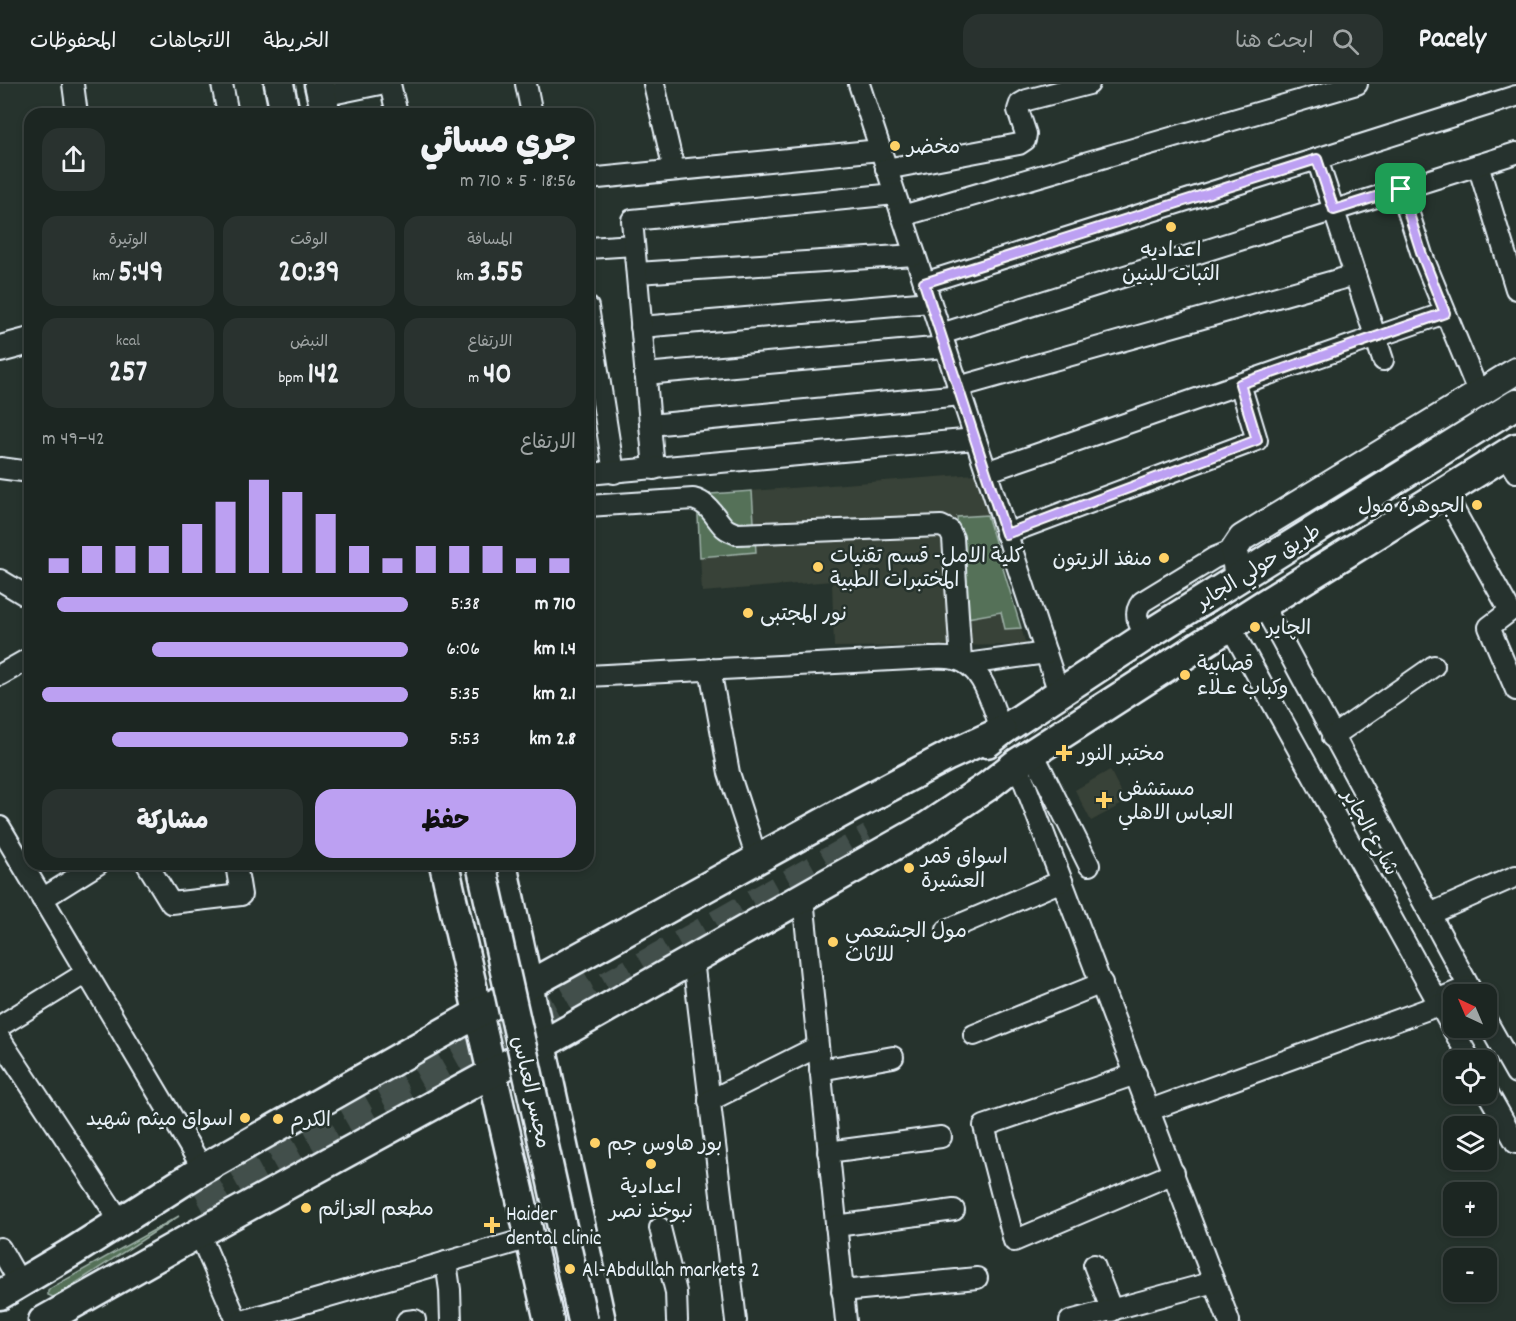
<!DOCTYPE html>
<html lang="ar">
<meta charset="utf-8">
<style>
body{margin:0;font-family:Dekko,"Playpen Sans Arabic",sans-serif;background:#29322f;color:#f1f3f6;direction:rtl;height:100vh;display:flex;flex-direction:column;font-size:22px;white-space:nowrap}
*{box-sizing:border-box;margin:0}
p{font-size:20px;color:#a0a5a5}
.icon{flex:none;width:33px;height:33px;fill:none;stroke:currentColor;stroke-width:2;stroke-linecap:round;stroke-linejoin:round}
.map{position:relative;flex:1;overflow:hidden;direction:ltr}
.drawer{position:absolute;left:24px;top:24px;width:570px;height:762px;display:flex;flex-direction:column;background:#1c2622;border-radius:18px;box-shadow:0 3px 9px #0003,0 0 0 2px #3a4340;direction:rtl}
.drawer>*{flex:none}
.needle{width:39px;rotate:316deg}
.tools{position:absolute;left:1443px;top:900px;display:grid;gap:12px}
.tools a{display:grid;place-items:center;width:54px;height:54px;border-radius:12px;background:#1c2622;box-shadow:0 3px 9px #0003,0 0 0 2px #3a4340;font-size:30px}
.pin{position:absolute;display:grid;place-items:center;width:51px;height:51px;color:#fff;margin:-26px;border-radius:12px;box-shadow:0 3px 9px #0006}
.round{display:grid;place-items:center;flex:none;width:63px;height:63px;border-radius:18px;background:#29322f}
.overview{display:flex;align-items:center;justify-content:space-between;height:102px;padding:0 18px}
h1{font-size:33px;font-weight:800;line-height:45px}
.stats{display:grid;grid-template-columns:repeat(3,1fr);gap:9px;height:102px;padding:6px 18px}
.stats div{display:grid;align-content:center;border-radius:15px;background:#29322f;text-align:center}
.stats b{font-size:30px;font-weight:800}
.stats small{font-size:16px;font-weight:400}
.stats p{font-size:16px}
.chart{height:168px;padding:12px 18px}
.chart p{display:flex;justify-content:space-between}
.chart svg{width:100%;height:108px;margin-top:6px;stroke:#bca0f2;stroke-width:6}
.button{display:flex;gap:12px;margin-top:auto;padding:12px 18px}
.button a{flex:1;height:69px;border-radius:18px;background:#bca0f2;color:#111;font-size:24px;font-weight:800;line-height:69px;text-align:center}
.button a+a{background:#29322f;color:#f1f3f6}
ul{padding:0 18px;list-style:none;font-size:20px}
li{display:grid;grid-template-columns:96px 72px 1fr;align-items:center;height:45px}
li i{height:15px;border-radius:8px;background:#bca0f2}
header{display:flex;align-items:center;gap:36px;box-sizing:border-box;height:84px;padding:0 30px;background:#1c2622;border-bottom:2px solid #3a4340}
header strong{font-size:28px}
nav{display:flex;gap:33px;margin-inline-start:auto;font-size:21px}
.search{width:420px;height:54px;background:#29322f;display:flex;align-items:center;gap:15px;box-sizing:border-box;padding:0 21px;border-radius:18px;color:#a0a5a5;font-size:22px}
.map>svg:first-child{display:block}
.built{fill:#394237}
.green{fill:#547159;stroke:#9eb1a8;stroke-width:1.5}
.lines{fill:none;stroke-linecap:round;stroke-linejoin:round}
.highway-tunnel{stroke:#43504b;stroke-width:28;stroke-dasharray:28 14;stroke-linecap:butt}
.minor-casing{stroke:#e8f1f8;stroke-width:24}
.major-casing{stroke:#e8f1f8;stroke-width:30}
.highway-casing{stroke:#e8f1f8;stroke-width:33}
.minor{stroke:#26332d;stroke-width:20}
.major{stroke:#26332d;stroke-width:26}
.highway{stroke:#26332d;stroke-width:28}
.highway-bridge-casing{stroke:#e8f1f8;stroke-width:33;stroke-linecap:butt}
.highway-bridge{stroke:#26332d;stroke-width:28}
.route-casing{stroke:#fff;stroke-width:12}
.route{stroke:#bca0f2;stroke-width:8}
.poi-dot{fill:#ffd166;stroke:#26332d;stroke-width:2}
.labels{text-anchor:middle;stroke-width:5;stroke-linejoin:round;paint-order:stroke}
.poi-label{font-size:21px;fill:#e8f1f8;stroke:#26332d;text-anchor:start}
.street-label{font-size:21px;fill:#e8f1f8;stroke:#26332d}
</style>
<header>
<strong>Pacely</strong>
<div class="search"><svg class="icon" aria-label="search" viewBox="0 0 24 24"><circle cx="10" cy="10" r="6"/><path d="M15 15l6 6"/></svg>ابحث هنا</div>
<nav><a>الخريطة</a><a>الاتجاهات</a><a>المحفوظات</a></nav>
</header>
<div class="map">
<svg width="1516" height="1237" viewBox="0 0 1516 1237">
<rect width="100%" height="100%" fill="#26332d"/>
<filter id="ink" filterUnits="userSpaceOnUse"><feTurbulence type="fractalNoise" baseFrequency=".0167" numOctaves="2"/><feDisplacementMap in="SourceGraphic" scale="12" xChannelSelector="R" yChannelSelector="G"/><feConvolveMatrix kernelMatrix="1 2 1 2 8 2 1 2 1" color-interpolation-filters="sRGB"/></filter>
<g filter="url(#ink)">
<g class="built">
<path d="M976 390 1026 561 834 563 832 497 702 508 697 411Z"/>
<path d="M1110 686 1126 718 1091 737 1075 706Z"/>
</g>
<g class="green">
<path d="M752 407 756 468 700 473 697 411Z"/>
<path d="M987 431 1021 544 1005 545 1001 528 967 534 957 433Z"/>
<path d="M179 1132 56 1212 53 1213 48 1211V1207L51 1204Z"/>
</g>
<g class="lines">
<g class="highway-tunnel">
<path d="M194 1108 592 888"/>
<path d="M204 1128 870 754"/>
</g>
<g class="minor-casing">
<g id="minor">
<path d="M73 0 77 30"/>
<path d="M222 0 228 30"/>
<path d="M390 0 397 30"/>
<path d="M526 0 532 30"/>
<path d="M654 0 674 86"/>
<path d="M859 0 1059 609"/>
<path d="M322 12 380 0"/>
<path d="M1317 75 1383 276"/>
<path d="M1478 81 1516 205"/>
<path d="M886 85 1019 60 1025 56 1026 50 1018 26 1020 20 1027 16 1089 0"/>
<path d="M588 95 880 66"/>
<path d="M1401 105 1422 171 1479 310"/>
<path d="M902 132 1357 0"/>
<path d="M588 164 634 161"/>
<path d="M637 189 915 171"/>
<path d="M924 199 1516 12"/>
<path d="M588 223 614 389"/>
<path d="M641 243 930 218"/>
<path d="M941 250 1516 69"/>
<path d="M645 290 945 263"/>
<path d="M958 303 1355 191"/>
<path d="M650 341 961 311"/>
<path d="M1505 371 1516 388"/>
<path d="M0 384 30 388"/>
<path d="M654 385 632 136 895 110"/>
<path d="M986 388 1445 229"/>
<path d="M588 390 975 355"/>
<path d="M1444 408 1510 527 1489 543 1516 606"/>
<path d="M588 422 693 415C709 419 713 431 723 442 726 446 732 448 737 450L941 442 949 446 953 454 961 577"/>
<path d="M1006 450 1257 356 1240 300"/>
<path d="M0 496 30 514"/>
<path d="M1263 521 1473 910"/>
<path d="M1230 542 1470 976"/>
<path d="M1146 552C1139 540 1132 530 1142 518L1214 474 1234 466"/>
<path d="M967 580 1046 569"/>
<path d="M710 585 729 689 757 775"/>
<path d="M0 591 30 574"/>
<path d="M588 592 930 574C938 574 946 573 954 575 984 580 992 623 1002 647"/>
<path d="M1332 653 1434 582"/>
<path d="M1033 669 1089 781"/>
<path d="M1017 679 1229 1237"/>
<path d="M0 743 203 1085"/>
<path d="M147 780 171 819 241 811 236 780"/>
<path d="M803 814 846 1237"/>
<path d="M42 815 98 780"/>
<path d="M1430 830 1516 792"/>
<path d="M947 846 1062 797"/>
<path d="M693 876 736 1237"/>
<path d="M1436 916 1468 903"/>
<path d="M1486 936 1516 989"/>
<path d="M0 942 86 889"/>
<path d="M974 951 1102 899"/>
<path d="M0 955 120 1137"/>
<path d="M820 986 893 973"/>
<path d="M1136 990 984 1042 1014 1157 1174 1089"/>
<path d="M1486 1006 1516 1059"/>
<path d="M709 1017 817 963"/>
<path d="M1150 1026 1439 921"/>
<path d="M828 1068 941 1053"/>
<path d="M836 1142 954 1126"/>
<path d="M660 1144 676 1208 677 1237"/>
<path d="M199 1149 237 1237"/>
<path d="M0 1164 20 1199"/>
<path d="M446 1178 450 1206 451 1237"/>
<path d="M1094 1181 1112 1227"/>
<path d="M842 1207 977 1194"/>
<path d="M242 1237 530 1154"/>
<path d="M407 1237 415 1236"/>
<path d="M1070 1237 1214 1198"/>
</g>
</g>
<g class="major-casing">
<g id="major">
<path d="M0 265 30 257"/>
<path d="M1238 495 1234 466 1242 454 1516 287"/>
</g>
</g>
<g class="highway-casing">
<g id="highway">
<path d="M279 0 285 30"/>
<path d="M319 0 326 30"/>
<path d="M987 659 1002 647 1146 552 1516 320"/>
<path d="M444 780 549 1237"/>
<path d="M502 780 601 1237"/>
<path d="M0 1211 74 1167 203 1085 478 929 850 724 948 672 1002 647"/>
<path d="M43 1237 199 1149 492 989 925 744 988 702 1017 679 1263 521 1516 364"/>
</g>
</g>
<use href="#minor" class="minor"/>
<use href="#major" class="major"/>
<use href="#highway" class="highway"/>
<g class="highway-bridge-casing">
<path id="highway-bridge" d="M481 780 583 1237"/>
</g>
<use href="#highway-bridge" class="highway-bridge"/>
</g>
</g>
<g class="lines" filter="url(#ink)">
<g class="route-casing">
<path id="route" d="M1317 75 1334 126 1401 105 1422 171 1445 229 1240 300 1257 356 1006 450 924 199Z"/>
</g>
<use href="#route" class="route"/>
</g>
<g class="poi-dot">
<circle cx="895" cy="62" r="6"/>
<circle cx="1171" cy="143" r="6"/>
<circle cx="1477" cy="421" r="6"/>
<circle cx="1164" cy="474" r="6"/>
<circle cx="818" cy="483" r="6"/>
<circle cx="748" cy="529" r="6"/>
<circle cx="1255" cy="543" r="6"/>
<circle cx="1185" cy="591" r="6"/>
<path d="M1061 660h6v6h6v6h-6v6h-6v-6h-6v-6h6z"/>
<path d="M1101 707h6v6h6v6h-6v6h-6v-6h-6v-6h6z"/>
<circle cx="909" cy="784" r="6"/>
<circle cx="833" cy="858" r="6"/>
<circle cx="245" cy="1034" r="6"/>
<circle cx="278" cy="1035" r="6"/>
<circle cx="595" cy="1059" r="6"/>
<circle cx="651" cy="1080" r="6"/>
<circle cx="306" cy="1124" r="6"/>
<path d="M489 1132h6v6h6v6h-6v6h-6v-6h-6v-6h6z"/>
<circle cx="570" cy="1185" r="6"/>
</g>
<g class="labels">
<g class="poi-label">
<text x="907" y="69">مخضر</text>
<text x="1171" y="172" text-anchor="middle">اعداديه<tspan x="1171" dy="24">الثبات للبنين</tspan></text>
<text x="1465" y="428" text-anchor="end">الجوهرة مول</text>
<text x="830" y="478">كلية الامل- قسم تقنيات<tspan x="830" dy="24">المختبرات الطبية</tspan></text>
<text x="1152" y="481" text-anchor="end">منفذ الزيتون</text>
<text x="760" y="536">نور المجتبى</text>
<text x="1267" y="550">الچاير</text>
<text x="1197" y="586">قصابية<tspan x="1197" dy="24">وكباب عـلاء</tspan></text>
<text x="1078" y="676">مختبر النور</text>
<text x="1118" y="711">مستشفى<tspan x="1118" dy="24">العباس الاهلي</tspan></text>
<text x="921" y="779">اسواق قمر<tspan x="921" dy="24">العشيرة</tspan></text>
<text x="845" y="853">مول الجشعمي<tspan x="845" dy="24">للاثاث</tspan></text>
<text x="233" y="1041" text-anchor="end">اسواق ميثم شهيد</text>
<text x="290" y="1042">الكرم</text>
<text x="607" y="1066">بور هاوس جم</text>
<text x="651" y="1109" text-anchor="middle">اعدادية<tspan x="651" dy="24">نبوخذ نصر</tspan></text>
<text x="318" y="1131">مطعم العزائم</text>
<text x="506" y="1136">Haider<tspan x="506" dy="24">dental clinic</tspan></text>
<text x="582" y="1192">Al-Abdullah markets 2</text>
</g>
<g class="street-label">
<text transform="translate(1258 482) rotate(-32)" y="7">طريق حولي الجاير</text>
<text transform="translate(1371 748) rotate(61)" y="7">شارع الجاير</text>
<text transform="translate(532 1008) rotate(77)" y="7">مجسر العباس</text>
</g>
</g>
</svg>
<div class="tools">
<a><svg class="needle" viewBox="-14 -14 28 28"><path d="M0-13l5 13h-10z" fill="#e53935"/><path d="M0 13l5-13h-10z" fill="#a0a5a5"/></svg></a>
<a><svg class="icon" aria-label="locate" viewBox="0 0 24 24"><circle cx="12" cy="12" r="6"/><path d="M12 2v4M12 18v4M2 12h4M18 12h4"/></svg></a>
<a><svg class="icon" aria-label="layers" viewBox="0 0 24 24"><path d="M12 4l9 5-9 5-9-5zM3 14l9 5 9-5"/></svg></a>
<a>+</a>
<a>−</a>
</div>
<div class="pin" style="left:1401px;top:105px;background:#1e9e55"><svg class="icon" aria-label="arrive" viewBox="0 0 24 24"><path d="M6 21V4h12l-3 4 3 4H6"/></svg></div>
<section class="drawer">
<div class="overview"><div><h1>جري مسائي</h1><p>18:56 · 5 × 710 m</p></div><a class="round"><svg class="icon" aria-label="share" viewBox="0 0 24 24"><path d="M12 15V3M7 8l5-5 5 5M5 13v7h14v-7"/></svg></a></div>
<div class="stats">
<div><p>المسافة</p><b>3.55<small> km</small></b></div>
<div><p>الوقت</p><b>20:39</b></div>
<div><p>الوتيرة</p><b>5:49<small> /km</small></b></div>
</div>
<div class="stats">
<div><p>الارتفاع</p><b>40<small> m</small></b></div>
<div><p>النبض</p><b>142<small> bpm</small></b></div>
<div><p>kcal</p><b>257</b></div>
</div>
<div class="chart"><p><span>الارتفاع</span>42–49 m</p>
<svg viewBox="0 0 160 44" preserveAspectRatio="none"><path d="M5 44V38M15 44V33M25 44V33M35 44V33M45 44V24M55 44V15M65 44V6M75 44V11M85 44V20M95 44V33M105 44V38M115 44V33M125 44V33M135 44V33M145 44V38M155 44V38"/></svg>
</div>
<ul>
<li><b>710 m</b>5:38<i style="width:96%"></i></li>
<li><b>1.4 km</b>6:06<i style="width:70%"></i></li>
<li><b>2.1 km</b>5:35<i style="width:100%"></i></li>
<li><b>2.8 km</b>5:53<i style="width:81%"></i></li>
</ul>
<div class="button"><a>حفظ</a><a>مشاركة</a></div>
</section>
</div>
